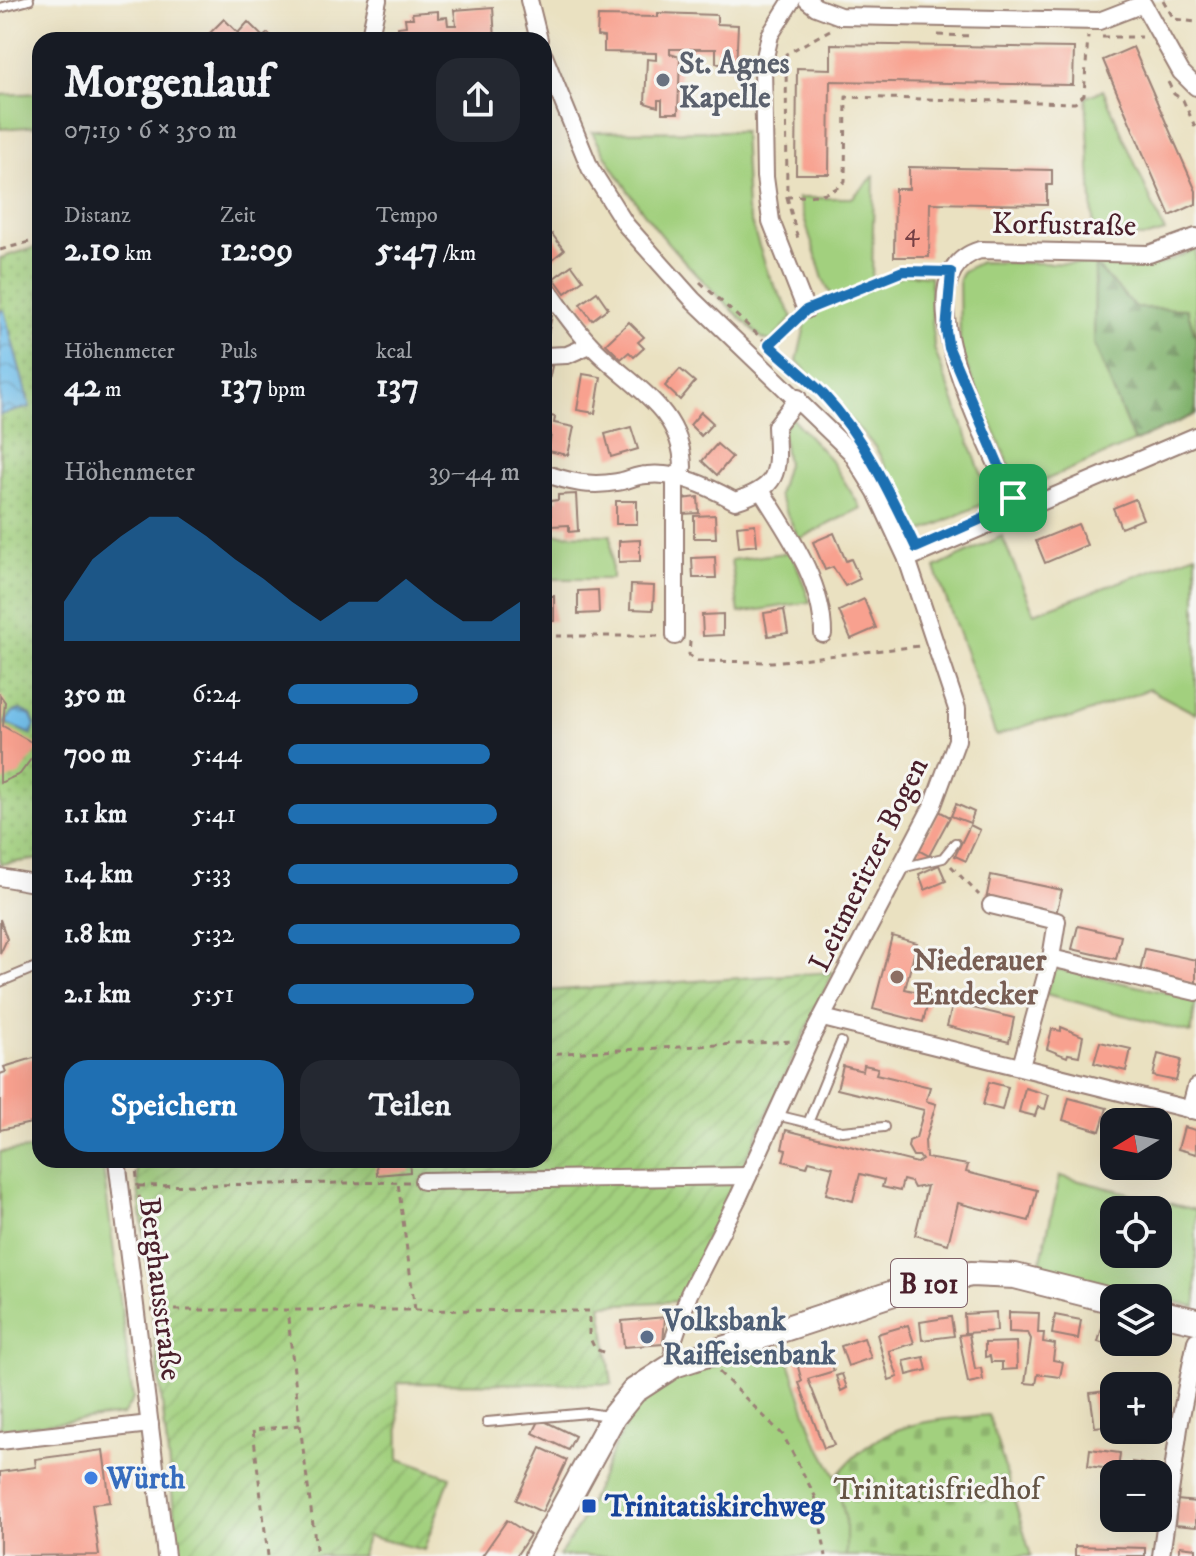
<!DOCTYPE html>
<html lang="de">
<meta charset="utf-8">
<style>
body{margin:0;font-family:"IM FELL DW Pica",serif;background:#242831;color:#f1f3f6;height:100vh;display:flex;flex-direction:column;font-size:30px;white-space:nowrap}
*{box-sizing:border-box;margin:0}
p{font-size:26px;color:#9ea1a6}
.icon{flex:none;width:44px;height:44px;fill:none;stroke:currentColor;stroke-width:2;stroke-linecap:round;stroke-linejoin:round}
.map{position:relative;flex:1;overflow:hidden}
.details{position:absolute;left:32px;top:32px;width:520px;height:1136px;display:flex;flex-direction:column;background:#171b24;border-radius:24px;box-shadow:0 8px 32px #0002}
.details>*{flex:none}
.needle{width:52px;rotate:260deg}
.tools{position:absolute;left:1100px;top:1108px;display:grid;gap:16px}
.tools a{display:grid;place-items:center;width:72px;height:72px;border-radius:16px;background:#171b24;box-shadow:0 8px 32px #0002;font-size:40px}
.pin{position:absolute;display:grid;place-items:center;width:68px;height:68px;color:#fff;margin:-34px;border-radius:16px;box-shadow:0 4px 12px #0006}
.round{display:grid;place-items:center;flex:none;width:84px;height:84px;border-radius:24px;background:#242831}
.headline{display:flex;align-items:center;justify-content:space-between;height:136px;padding:0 32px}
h1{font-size:44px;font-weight:700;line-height:60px}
.metrics{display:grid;grid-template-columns:repeat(3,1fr);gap:12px;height:136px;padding:8px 32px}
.metrics div{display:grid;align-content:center}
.metrics b{font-size:34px;font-weight:700}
.metrics small{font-size:22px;font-weight:400}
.metrics p{font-size:22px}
.chart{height:224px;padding:16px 32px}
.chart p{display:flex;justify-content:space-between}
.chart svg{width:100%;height:144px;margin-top:8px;fill:#1f6fb2;opacity:.7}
.action{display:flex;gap:16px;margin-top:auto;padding:16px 32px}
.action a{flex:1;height:92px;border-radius:24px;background:#1f6fb2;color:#fff;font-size:32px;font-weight:700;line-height:92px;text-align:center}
.action a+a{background:#242831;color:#f1f3f6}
ul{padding:0 32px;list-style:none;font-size:26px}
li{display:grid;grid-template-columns:128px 96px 1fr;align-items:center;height:60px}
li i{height:20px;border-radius:10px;background:#1f6fb2}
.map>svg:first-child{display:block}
.grass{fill:#a2d07e;stroke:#767854;stroke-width:2;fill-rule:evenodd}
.forest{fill:url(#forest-firs);stroke:#66684c;stroke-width:2}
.cemetery{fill:url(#cemetery-stones);stroke:#767854;stroke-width:2}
.park{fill:url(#park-dots);stroke:#767854;stroke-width:2}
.garden{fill:url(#garden-furrows);stroke:#767854;stroke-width:2}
.water{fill:url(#water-waves);stroke:#5e708c;stroke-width:2}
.building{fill:#f8a18f}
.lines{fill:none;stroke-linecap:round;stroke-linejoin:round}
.service-casing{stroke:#9a8076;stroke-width:12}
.minor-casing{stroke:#9a8076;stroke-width:20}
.primary-casing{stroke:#9a8076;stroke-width:28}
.path{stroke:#9a8076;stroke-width:3;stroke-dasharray:6 6;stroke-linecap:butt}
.service{stroke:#fff;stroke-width:8}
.minor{stroke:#fff;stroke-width:16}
.primary{stroke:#fff;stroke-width:24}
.route-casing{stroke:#fff;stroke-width:16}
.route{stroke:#1f6fb2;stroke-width:10}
.worship-dot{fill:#6b7280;stroke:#f6f6f2;stroke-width:3}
.education-dot{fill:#8d6e63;stroke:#f6f6f2;stroke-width:3}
.service-dot{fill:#5c6f8a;stroke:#f6f6f2;stroke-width:3}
.shop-dot{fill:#3f7fe0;stroke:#f6f6f2;stroke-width:3}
.transit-dot{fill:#1a4fb4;stroke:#f6f6f2;stroke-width:3}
.labels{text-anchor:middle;stroke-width:6;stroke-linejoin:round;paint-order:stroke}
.number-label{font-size:26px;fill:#764044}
.shield{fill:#f6f6f2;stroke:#7e6067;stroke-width:2}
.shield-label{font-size:28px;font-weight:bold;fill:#4a1f2b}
.worship-label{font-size:30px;font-weight:bold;fill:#5b616d;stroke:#f6f6f2;text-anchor:start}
.street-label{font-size:30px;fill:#4a1f2b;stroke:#f6f6f2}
.education-label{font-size:30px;font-weight:bold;fill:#785e54;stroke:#f6f6f2;text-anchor:start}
.service-label{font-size:30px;font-weight:bold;fill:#4e5e75;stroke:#f6f6f2;text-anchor:start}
.shop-label{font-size:30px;font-weight:bold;fill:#366cbe;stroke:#f6f6f2;text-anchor:start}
.park-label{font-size:30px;fill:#645444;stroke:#f6f6f2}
.transit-label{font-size:30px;font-weight:bold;fill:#164399;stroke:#f6f6f2;text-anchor:start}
</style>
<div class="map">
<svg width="1196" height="1556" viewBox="0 0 1196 1556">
<defs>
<pattern id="forest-firs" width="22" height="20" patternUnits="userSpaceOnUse" patternTransform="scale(2)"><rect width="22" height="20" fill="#81b26d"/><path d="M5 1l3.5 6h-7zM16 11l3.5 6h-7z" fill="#6c905a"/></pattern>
<pattern id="cemetery-stones" width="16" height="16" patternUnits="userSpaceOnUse" patternTransform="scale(2)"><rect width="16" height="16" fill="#a2d07e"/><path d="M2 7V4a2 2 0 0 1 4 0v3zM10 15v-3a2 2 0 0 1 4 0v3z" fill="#8db26d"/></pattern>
<pattern id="park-dots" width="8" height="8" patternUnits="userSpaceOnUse" patternTransform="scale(2)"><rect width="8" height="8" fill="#a2d07e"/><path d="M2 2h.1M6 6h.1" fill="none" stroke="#8db26d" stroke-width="1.8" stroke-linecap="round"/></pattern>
<pattern id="garden-furrows" width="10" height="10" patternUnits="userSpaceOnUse" patternTransform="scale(2)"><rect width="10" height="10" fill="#a2d07e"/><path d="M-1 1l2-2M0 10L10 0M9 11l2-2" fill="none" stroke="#8db26d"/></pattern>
<pattern id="water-waves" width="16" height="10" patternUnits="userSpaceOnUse" patternTransform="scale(2)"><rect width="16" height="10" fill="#71c0ec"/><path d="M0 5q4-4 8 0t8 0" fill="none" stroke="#5f9bbf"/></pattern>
</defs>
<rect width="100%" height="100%" fill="#f6f6f2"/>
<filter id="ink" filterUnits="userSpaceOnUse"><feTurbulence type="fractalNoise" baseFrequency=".0125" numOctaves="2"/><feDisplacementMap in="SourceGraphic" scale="16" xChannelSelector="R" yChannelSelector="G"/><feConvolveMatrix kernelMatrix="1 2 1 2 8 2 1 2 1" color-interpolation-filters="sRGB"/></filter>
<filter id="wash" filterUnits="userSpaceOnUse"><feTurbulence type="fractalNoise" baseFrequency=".006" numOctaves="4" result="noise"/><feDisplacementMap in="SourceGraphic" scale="32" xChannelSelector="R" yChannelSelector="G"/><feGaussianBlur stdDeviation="1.8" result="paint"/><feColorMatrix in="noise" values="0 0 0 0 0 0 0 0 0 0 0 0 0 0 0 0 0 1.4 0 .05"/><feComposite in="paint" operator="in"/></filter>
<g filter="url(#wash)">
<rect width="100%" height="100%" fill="#eae1c1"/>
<g class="grass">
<path d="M1103 90 1165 232 1147 237 1094 236 1086 97Z"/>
<path d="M40 93V126L0 129V95Z"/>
<path d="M743 131 747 210 769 276 793 317 771 341 763 339C689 270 641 221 592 132Z"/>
<path d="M874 176 872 281 833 298 823 279 798 198H852Z"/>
<path d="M1196 249V338L1187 309 1136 308 1096 266 1094 343 1134 442 1020 491 960 351 959 279 963 271 980 262 1159 265Z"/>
<path d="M905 274 930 276 934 348 991 500 919 533 876 448 797 361 808 313Z"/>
<path d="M791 417 831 460 861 508 799 539 778 495 787 464 782 432Z"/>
<path d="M544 534 611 535 612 579H553L544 570Z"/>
<path d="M1002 536 1034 613 1196 554V714L1149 689 1072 718 1040 721 996 736 935 568Z"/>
<path d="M792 552 810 602 739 613 731 560Z"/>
<path d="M1058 969 1196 999 1191 1033 1046 994 1052 974Z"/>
<path d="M40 1148V1160H102L133 1399 123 1415 0 1429V1152Z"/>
<path d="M1060 1176 1196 1210V1307L1043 1268 1041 1260ZM1114 1210H1158V1254H1114Z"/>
<path d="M784 1347 814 1436 836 1477 846 1521V1556H559L580 1524 616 1443 636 1408 674 1377Z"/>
</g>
<path class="forest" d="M1095 265 1136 308 1187 309 1196 338V414L1134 442 1094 343Z"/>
<path class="cemetery" d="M989 1415 1031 1556H846V1521L836 1477C880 1421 924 1421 989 1415Z"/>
<path class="park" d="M40 246V859L0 864V258Z"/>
<path class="garden" d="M833 972 680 1301 601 1305 612 1384 398 1383 399 1459 450 1477 424 1550 367 1536 362 1556H179L135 1160H544V991Z"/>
<g class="water">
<path d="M4 310 30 407 0 415V311Z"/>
<path d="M20 710 31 715 35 725 32 735 5 723 13 712Z"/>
</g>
<g id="blocks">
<g class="building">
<path d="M493 7 495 40H399L398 27 406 26 405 18H413L412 13 438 11V18L447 17 448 25H456L454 10Z"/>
<path d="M658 13 717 15V24L738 25 736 69 716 63V49H670V54L680 57 678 113H662V100H658V107L645 103 647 59 656 60V53L604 52V37L597 36 598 16 658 17Z"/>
<path d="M224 19 238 33 248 22 263 37 268 33 275 40H215L209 34Z"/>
<path d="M831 44 1074 48 1073 85 830 81 829 174H796L797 68 831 69Z"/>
<path d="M1133 47 1196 191V204L1170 216 1103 60Z"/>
<path d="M909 167 1052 170V185H1047V205L930 203 929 257H894L895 189H909Z"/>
<path d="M552 234 564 250 549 262 544 256V240Z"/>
<path d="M572 265 583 280 565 293 554 278Z"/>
<path d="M597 292 608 308 592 320 580 304Z"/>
<path d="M544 314 552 316 547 339H544Z"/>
<path d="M629 322 644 337 638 342 644 348 634 357 629 352 621 359 606 344Z"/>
<path d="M544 365 552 366 547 389 544 388Z"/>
<path d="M680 369 695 382 680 400 665 386Z"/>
<path d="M583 374 601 377 595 413 577 410Z"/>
<path d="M701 412 713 423 701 436 690 425Z"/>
<path d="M547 415 555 417 554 423 574 427 568 455 548 451 551 435 544 433Z"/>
<path d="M631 427 638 449 611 457 605 434Z"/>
<path d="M717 444 732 457 717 475 702 461Z"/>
<path d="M576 494 578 531 569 532V525L551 526 550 501 558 500V495Z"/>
<path d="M698 497 699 513 682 514V499Z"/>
<path d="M1135 499 1143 519 1121 528 1113 508Z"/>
<rect x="616" y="501" width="21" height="23"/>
<path d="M715 515 716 538H694V516Z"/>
<path d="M755 524 757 545 739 547 737 526Z"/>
<path d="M1078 524 1087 545 1045 563 1036 541Z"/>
<path d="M834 533 846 561 851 559 860 579 845 586 833 567 825 570 813 542Z"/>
<path d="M640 540V561L619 562V541Z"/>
<path d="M715 557 716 578H693L692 558Z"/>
<path d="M631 585 654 586 653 610 630 609Z"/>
<path d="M598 590 599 613 578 614V591Z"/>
<rect x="544" y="596" width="10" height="25"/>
<path d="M864 599 876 628 851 639 839 611Z"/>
<path d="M784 610 788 633 768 636 764 613Z"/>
<path d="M723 614V635L703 636 702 615Z"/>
<path d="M0 695 5 702 3 726 40 747 20 774 0 783Z"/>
<path d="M956 804 974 812 970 823 951 816Z"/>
<path d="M939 811 950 817 929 856 918 850Z"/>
<path d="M970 825 980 830 966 861 955 856Z"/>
<path d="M939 865 946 881 925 890 919 874Z"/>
<path d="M991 875 1062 890 1056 914 986 900Z"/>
<path d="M0 919 7 939 0 954Z"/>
<path d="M1078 926 1121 936 1116 959 1072 949Z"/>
<path d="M892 936 917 943 905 989 930 995 923 1022 873 1009Z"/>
<path d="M1145 949 1196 960V984L1140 972Z"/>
<path d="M953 1003 1014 1018 1009 1042 947 1026Z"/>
<path d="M1061 1027 1083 1036 1079 1056 1068 1054 1067 1057 1047 1049 1052 1029 1061 1031Z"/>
<path d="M1100 1042 1131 1049 1126 1071 1094 1063Z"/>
<path d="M1158 1054 1181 1060 1176 1081 1153 1076Z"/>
<path d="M40 1056V1121L0 1130V1074L6 1072 4 1067Z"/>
<path d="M864 1065 878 1068 876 1074 930 1087 926 1101 936 1104 925 1141 926 1158 968 1165 966 1172 1037 1190 1029 1221 958 1203 948 1244 915 1235 927 1186 914 1188 911 1182 903 1180 900 1191 882 1187 884 1180 860 1174 853 1201 826 1194 833 1167 809 1161 807 1167 783 1161 786 1150 782 1149 786 1130 917 1163 922 1160 919 1156H913L908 1147 909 1141 916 1138 924 1110 837 1089 843 1066 863 1071Z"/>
<path d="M989 1082 1008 1087 1002 1110 983 1105Z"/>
<path d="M1025 1088 1049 1095 1045 1109 1038 1107 1035 1116 1019 1112Z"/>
<path d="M1069 1098 1107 1108 1100 1131 1063 1120Z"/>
<path d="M1132 1114 1164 1122 1159 1141 1158 1122H1130Z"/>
<path d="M1184 1127 1196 1130V1154L1178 1149Z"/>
<path d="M376 1160H409L410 1172 377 1175Z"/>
<path d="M996 1312 997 1331 965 1333 964 1314Z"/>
<path d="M1009 1312 1039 1313 1038 1333H1044L1043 1342 1055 1344 1053 1360 1063 1362 1060 1377 1038 1374 1036 1384 1025 1383 1031 1339 1028 1333 1009 1332Z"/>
<path d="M1055 1315 1081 1320 1078 1339 1052 1334Z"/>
<path d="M665 1317 663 1344 624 1347 622 1321Z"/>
<path d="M951 1317 954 1336 922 1340 920 1322Z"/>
<path d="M1103 1324 1114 1327V1342H1124L1122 1348 1098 1342Z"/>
<path d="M908 1325 914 1343 889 1351 898 1377 889 1380 877 1334Z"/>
<path d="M969 1334 975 1369 981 1368 983 1380 968 1383 959 1335Z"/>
<path d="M864 1338 871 1358 848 1366 841 1346Z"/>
<path d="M1016 1342 1017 1369 1002 1370V1362H991L990 1356 985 1357V1343Z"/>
<path d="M827 1350 834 1371 808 1379 834 1445 824 1448 799 1383 802 1381 796 1360Z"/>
<path d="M924 1357 927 1370 907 1375 904 1361Z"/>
<path d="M842 1374 847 1388 841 1391 836 1376Z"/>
<path d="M1114 1390V1425L1095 1427 1090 1393Z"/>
<path d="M540 1419 575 1436 568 1450 533 1433Z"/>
<path d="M541 1448 567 1460 542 1512 516 1500Z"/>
<path d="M1090 1449 1120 1453 1118 1470 1088 1466Z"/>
<path d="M103 1450 110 1502 92 1504 99 1555 0 1556V1472L36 1467 35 1459Z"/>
<path d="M1132 1462 1157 1466 1156 1474H1130Z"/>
<path d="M1177 1500 1196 1502V1527L1175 1525Z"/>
<path d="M507 1520 530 1535 516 1556H482Z"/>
<path d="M1075 1546 1145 1548V1556H1075Z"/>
<path d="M1180 1546 1196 1548V1556H1179Z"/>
</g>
</g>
</g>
<g filter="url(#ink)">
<use href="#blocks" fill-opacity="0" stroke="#9a8076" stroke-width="2"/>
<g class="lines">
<g class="service-casing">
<g id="service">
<path d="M0 8 29 0"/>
<path d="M901 868 943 858 955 843"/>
<path d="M0 982 36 967"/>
<path d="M776 1115 842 1131 884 1127"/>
<path d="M808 1123 841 1042"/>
<path d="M487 1422 588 1413 608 1416"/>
</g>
</g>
<g class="minor-casing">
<g id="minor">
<path d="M529 0 539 40"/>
<path d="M792 0 770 35 763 66 765 177 771 221 806 310"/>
<path d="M807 0 816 7 840 16 1099 21 1143 4 1181 72 1196 87"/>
<path d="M369 40 378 0"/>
<path d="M544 56 590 168 626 225 693 300 851 452 876 492 907 559 957 709V740L933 805 810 1040 739 1196 689 1294 673 1341 674 1365"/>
<path d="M544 284C558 304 572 325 589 343 626 384 682 406 683 467L675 477V636"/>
<path d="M544 356 567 355 590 345"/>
<path d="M544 473C569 482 590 487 617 482 627 481 636 475 647 475 679 472 707 486 735 501 782 486 778 471 776 426L798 398"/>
<path d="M762 492C789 535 823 582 823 634"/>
<path d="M1018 510C997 459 892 276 980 250L1149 254 1196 237"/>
<path d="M907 559 1196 436"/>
<path d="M0 877 40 884"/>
<path d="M991 905 1057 921 1051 958 1196 992"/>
<path d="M823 1018 1196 1111"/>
<path d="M1021 1066 1051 958"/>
<path d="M1190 1110 1196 1087"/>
<path d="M117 1160 166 1556"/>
<path d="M423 1181 748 1176"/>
<path d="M0 1441 150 1424"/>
<path d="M1161 1556 1180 1421 1196 1341"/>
</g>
</g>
<g class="primary-casing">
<g id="primary">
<path d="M1158 1312 1196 1321"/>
<path d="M537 1556 613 1417 634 1391 674 1365 912 1287 971 1274 1015 1276 1114 1301"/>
</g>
</g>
<g class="path">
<path d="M1163 0 1174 19 1196 22"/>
<path d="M830 30 786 54 787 197C810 195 829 198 845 181L846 97 1075 103 1084 95 1088 36"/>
<path d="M938 35 974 36"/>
<path d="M1102 37H1142"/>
<path d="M1168 82 1174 94 1183 100 1196 129"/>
<path d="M787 197 798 239 794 241"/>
<path d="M0 250 40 239"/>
<path d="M700 282 769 345 794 321"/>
<path d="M821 304 903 271 939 272"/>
<path d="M769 345 824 395 850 427"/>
<path d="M544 636H660"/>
<path d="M690 641 689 655 697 661 772 662 920 646"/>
<path d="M951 866 979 895"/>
<path d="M544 1054 794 1041"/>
<path d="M135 1160 144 1239"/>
<path d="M139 1186 409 1182"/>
<path d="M151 1310H415L398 1183"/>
<path d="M415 1310 589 1311V1336L595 1349 608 1354"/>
<path d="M719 1372 783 1435 815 1496 826 1556"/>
<path d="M300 1425 317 1556"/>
<path d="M268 1556 253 1430 300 1425 287 1309"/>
</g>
<use href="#service" class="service"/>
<use href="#minor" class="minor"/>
<use href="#primary" class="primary"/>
</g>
</g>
<g class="lines" filter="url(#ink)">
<g class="route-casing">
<path id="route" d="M903 271 951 272 946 331 949 348 1013 498 995 506 982 519 916 548C890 494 865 439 824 395 807 377 787 362 769 345L806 310Z"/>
</g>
<use href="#route" class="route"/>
</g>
<circle class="worship-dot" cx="663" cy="80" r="8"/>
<circle class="education-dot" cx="897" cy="977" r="8"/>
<circle class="service-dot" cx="647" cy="1337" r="8"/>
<circle class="shop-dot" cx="91" cy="1478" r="8"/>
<rect class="transit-dot" x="581" y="1498" width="16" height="16" rx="4"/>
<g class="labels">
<g class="number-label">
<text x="912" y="240">4</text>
</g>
<rect class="shield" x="891" y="1259" width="76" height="48" rx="6"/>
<g class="shield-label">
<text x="929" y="1293">B 101</text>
</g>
<g class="worship-label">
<text x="679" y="73">St. Agnes<tspan x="679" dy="34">Kapelle</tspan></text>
</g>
<g class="street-label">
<text transform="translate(1064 224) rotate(1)" y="10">Korfustraße</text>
<text transform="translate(868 864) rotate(-64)" y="10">Leitmeritzer Bogen</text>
<text transform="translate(161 1289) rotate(83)" y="10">Berghausstraße</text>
</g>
<g class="education-label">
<text x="913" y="970">Niederauer<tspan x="913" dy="34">Entdecker</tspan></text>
</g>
<g class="service-label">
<text x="663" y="1330">Volksbank<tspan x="663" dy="34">Raiffeisenbank</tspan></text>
</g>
<g class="shop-label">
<text x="107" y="1488">Würth</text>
</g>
<g class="park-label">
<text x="937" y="1499">Trinitatisfriedhof</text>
</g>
<g class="transit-label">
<text x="605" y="1516">Trinitatiskirchweg</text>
</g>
</g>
</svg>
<div class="tools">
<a><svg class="needle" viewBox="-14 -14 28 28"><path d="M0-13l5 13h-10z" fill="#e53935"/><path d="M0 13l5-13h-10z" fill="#9ea1a6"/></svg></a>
<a><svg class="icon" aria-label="locate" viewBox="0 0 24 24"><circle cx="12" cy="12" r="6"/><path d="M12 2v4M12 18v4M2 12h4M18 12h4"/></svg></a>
<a><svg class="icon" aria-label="layers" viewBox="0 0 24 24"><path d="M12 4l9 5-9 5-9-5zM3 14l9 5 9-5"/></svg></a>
<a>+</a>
<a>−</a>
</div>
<div class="pin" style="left:1013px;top:498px;background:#1e9e55"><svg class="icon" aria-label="arrive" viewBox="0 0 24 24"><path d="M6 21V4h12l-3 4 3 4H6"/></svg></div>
<section class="details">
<div class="headline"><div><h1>Morgenlauf</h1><p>07:19 · 6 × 350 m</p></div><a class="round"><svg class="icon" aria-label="share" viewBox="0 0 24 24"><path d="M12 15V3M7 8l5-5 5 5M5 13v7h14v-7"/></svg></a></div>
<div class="metrics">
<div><p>Distanz</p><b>2.10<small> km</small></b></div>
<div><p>Zeit</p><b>12:09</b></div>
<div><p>Tempo</p><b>5:47<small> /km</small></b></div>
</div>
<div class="metrics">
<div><p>Höhenmeter</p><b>42<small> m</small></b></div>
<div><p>Puls</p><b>137<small> bpm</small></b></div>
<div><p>kcal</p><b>137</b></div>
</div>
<div class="chart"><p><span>Höhenmeter</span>39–44 m</p>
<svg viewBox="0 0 160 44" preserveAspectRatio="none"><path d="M0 44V32L10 19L20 12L30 6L40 6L50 12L60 19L70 25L80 32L90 38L100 32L110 32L120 25L130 32L140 38L150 38L160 32V44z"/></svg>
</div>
<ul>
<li><b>350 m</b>6:24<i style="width:56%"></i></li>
<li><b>700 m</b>5:44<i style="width:87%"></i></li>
<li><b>1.1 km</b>5:41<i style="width:90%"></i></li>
<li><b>1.4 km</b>5:33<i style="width:99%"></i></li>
<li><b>1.8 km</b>5:32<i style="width:100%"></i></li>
<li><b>2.1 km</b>5:51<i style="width:80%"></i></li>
</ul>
<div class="action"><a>Speichern</a><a>Teilen</a></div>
</section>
</div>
